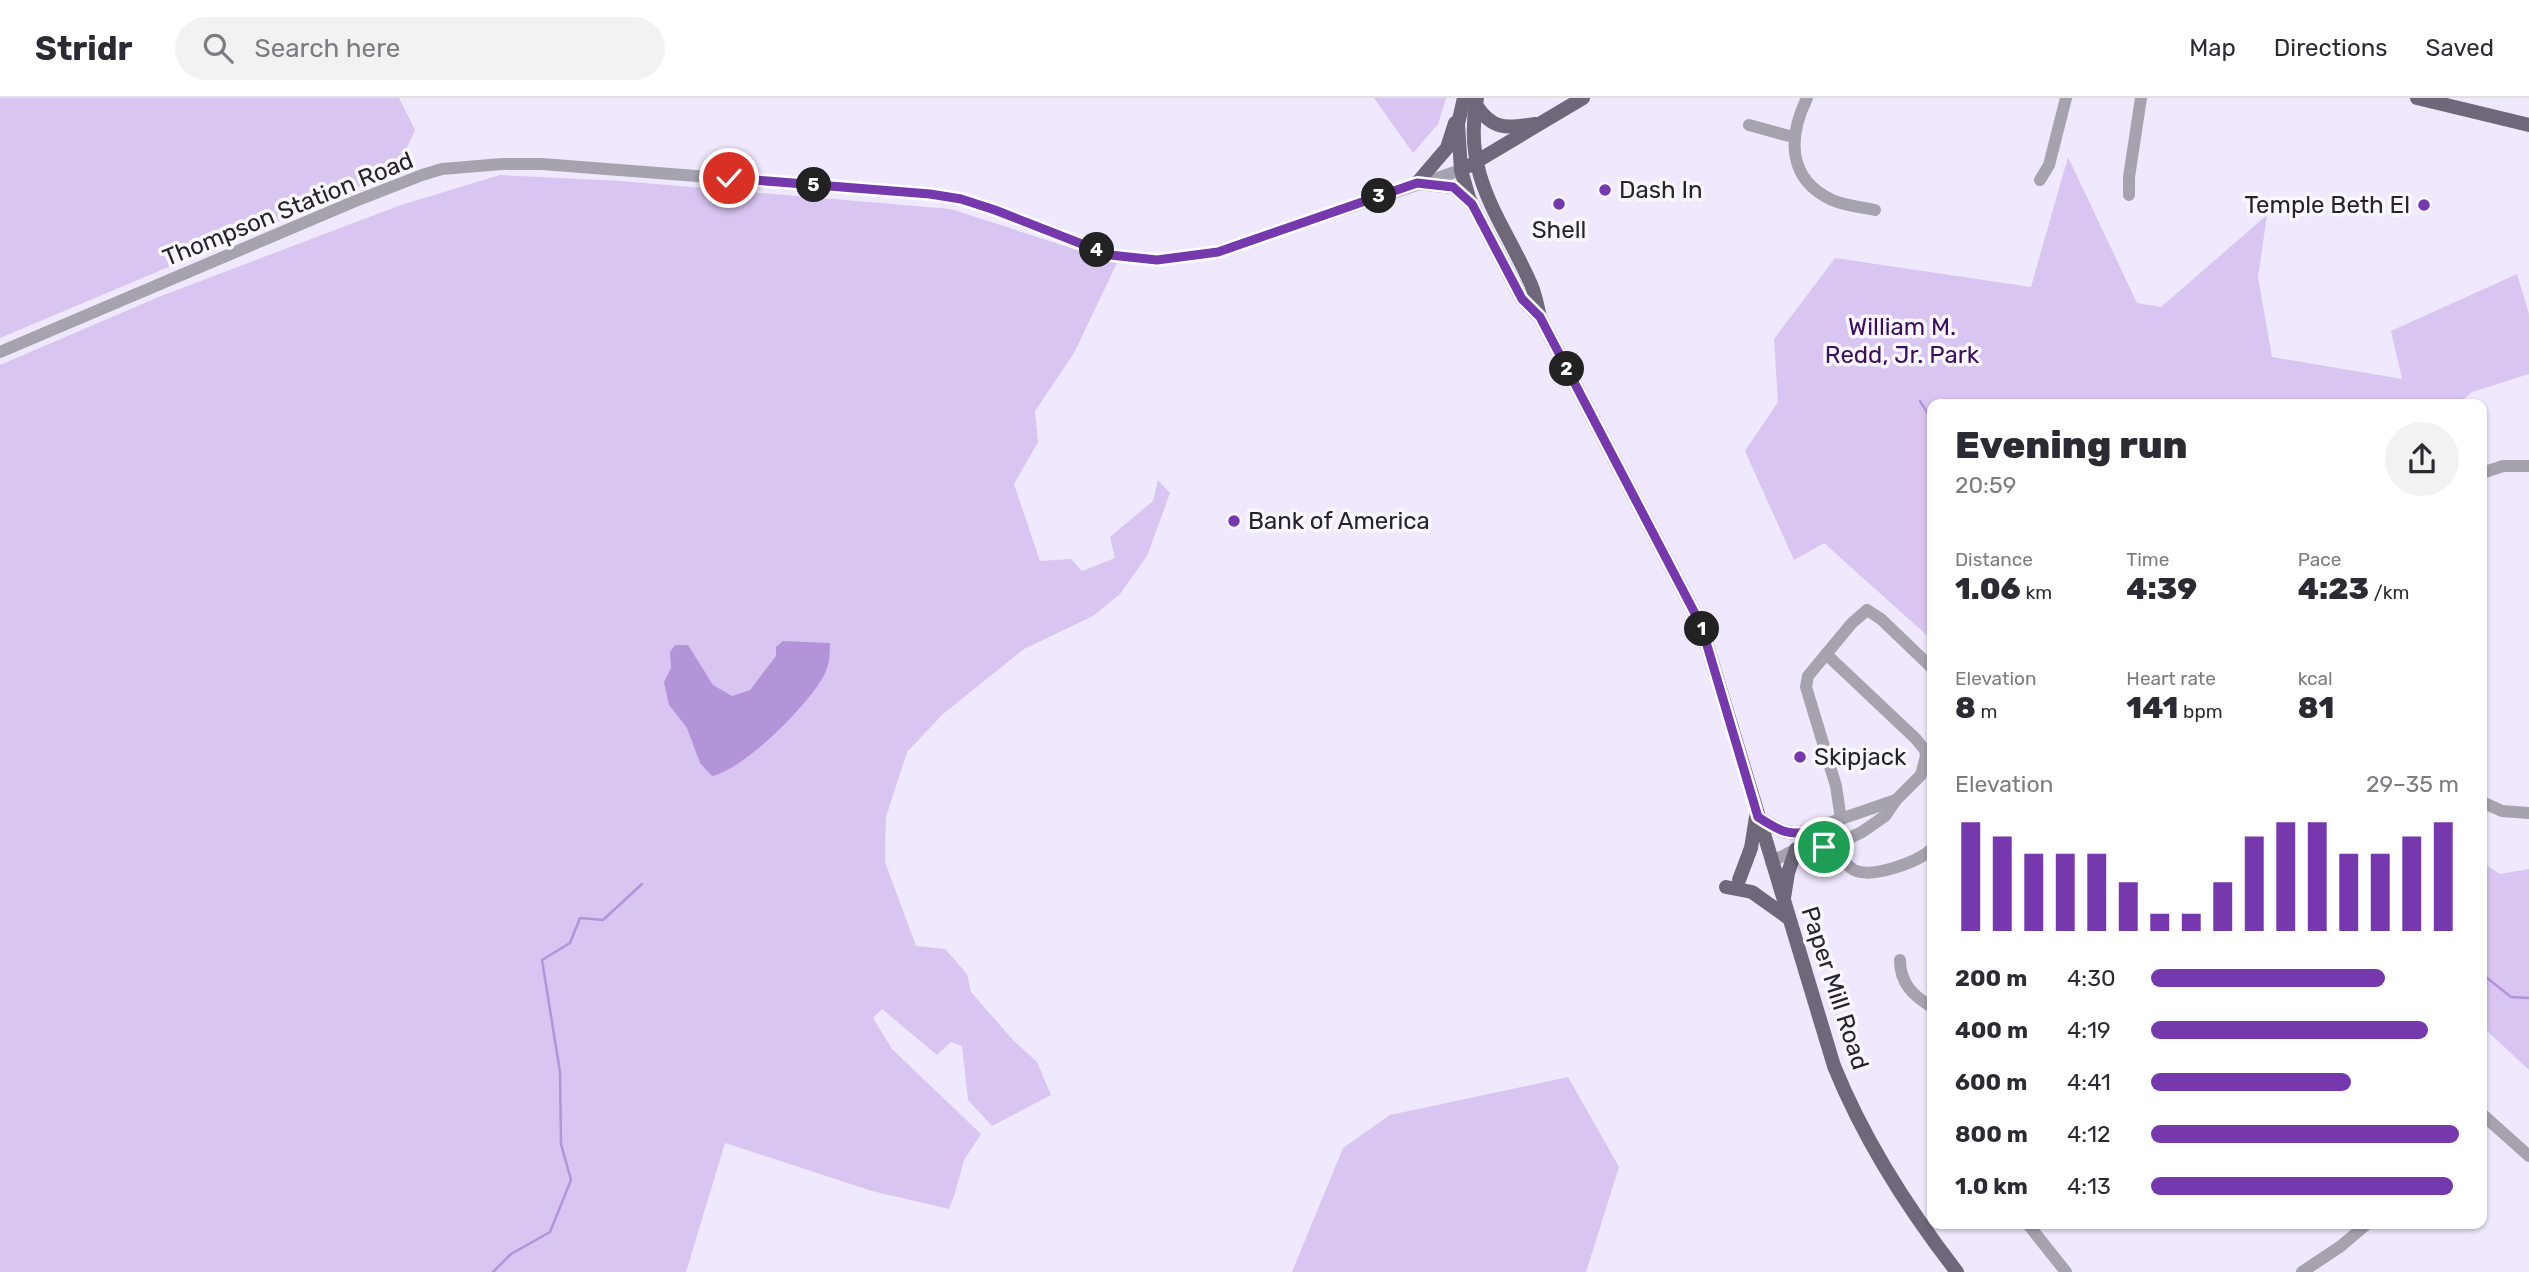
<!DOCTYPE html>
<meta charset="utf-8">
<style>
body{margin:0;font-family:Rubik,sans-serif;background:#f2f2f3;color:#2b2b33;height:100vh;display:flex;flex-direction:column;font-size:26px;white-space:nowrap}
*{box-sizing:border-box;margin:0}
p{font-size:23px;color:#7c7c81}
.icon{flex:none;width:38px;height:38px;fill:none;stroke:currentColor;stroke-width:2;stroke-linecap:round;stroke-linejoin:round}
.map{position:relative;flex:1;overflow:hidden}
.drawer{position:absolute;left:1927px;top:301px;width:560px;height:830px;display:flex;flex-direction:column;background:#fff;border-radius:14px;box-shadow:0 2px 5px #0004}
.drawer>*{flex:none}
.pin{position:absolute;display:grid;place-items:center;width:60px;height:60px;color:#fff;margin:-30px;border:4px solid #fff;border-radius:50%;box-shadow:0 2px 7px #0007}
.km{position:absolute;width:35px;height:35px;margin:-18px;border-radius:50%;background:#222;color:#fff;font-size:19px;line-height:35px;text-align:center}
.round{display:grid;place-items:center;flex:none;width:74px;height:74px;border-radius:37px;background:#f2f2f3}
.head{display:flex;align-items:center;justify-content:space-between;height:119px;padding:0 28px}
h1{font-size:38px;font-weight:800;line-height:52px}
.figures{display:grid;grid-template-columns:repeat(3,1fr);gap:10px;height:119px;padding:7px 28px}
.figures div{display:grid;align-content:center}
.figures b{font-size:30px;font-weight:800}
.figures small{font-size:19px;font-weight:400}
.figures p{font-size:19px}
.chart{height:196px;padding:14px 28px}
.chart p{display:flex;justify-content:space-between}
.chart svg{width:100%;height:126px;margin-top:7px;stroke:#7538ad;stroke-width:6}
ul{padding:0 28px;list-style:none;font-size:23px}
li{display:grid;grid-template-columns:112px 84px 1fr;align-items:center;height:52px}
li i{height:18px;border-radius:9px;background:#7538ad}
header{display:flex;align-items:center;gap:42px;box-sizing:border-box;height:98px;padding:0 35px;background:#fff;border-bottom:2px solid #e1e1e2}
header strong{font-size:33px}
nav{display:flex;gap:38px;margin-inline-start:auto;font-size:24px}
.search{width:490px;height:63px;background:#f2f2f3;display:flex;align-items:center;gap:18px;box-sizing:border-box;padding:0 24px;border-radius:38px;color:#7c7c81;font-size:26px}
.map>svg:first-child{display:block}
.green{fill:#d8c5f1}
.water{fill:#b394d8}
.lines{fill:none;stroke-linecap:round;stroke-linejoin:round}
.stream{stroke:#b394d8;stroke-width:2.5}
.minor{stroke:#a7a3ae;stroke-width:12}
.major{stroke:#6f677a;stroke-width:14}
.route-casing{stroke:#fff;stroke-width:14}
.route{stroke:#7538ad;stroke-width:9}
.poi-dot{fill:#7538ad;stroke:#faf8fe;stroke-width:2.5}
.labels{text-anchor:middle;stroke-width:7;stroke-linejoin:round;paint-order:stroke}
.poi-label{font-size:24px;fill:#27232c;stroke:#faf8fe;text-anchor:start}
.street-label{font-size:24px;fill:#27232c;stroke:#faf8fe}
.park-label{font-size:24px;fill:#3b0e5f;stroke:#faf8fe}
</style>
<header>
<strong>Stridr</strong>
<div class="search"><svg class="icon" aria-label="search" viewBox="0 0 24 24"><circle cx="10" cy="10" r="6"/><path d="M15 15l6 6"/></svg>Search here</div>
<nav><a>Map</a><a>Directions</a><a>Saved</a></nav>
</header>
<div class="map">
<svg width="2529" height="1174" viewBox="0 0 2529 1174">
<rect width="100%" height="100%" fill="#f0e8fd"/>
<g class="green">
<path d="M0 0H399L415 32 396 73 0 240Z"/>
<path d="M1374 0H1446L1438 26 1413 55Z"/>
<path d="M2068 59 2137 205 2161 209 2267 117 2258 179 2272 259 2402 281 2391 233 2517 176 2529 216V276L2472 294 2458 306H1932V542L1824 445 1794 462 1745 353 1778 304 1774 241 1835 160 2031 189Z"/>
<path d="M500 77 621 83 951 111 1117 165 1074 255 1035 313 1038 344 1014 386 1040 463 1071 461 1082 473 1115 460 1110 439 1153 403 1158 382 1170 395 1147 458 1120 496 1093 518 1024 551 943 616 907 654 886 719 885 764 916 848 945 851 967 876 971 894 1013 942 1037 964 1051 997 992 1028 968 1002 962 948 951 944 937 957 882 911 873 920 892 951 981 1036 964 1062 955 1095 949 1111 872 1093 725 1045 686 1174H0V267L161 198 401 107Z"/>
<path d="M2482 764 2500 776 2529 771V972L2482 928Z"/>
<path d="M1568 979 1619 1069 1586 1174H1292L1343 1050 1390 1017Z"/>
</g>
<path class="water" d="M783 543 830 545C830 558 829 570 822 581 804 611 744 671 712 678L700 665 687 630 669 607 664 584 671 570 670 554 675 547H688L713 587 732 598 750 592 776 558V549Z"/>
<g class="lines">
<g class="stream">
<path d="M1920 303 1932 322"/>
<path d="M2482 876 2511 899 2529 900"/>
<path d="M493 1174 511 1156 550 1134 571 1082 561 1046 560 974 542 862 570 845 580 820 603 822 642 786"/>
</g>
<g class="minor">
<path d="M1807 0C1788 39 1787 81 1832 102 1846 108 1861 109 1875 112"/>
<path d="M1749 27 1793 39"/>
<path d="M2040 82 2049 67 2066 0"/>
<path d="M2129 97V79L2141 0"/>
<path d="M0 254 353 104 422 77 442 71 502 66H542L930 96 961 101 995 112 1110 157 1157 162 1218 154 1461 72"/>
<path d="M2482 375 2503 368H2529"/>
<path d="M2482 704 2502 713 2529 715"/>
<path d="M1841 722 1836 688 1806 589 1808 578 1852 525 1867 512 1881 521 1932 570"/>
<path d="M1806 746 1824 749 1839 745 1862 734 1885 718 1896 702 1921 677 1926 658 1925 652 1915 640 1826 556"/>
<path d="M1833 747C1839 756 1845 767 1854 772 1872 781 1918 764 1932 751"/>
<path d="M1771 764 1806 746 1816 733 1829 725 1896 702"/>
<path d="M1900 862C1900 885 1913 898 1932 909"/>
<path d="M2482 1016 2529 1058"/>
<path d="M2027 1125 2066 1174"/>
<path d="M2302 1174 2341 1148 2368 1125"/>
</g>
<g class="major">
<path d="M1464 0 1458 26 1461 72 1469 100 1522 201 1539 218"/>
<path d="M1477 0C1462 77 1500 118 1529 182 1535 193 1537 207 1540 219L1701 527 1834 968C1864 1042 1908 1111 1957 1174"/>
<path d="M2417 0 2529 27"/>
<path d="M1476 7C1493 33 1507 30 1535 26"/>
<path d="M1469 68 1583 0"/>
<path d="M1417 85 1447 50 1455 25"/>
<path d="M1417 85 1453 89 1469 103"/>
<path d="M1758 719C1781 734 1788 738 1816 733"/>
<path d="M1739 782 1751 750 1756 719"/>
<path d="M1726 789 1752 794 1787 819"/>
<path d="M1784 800 1788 775 1796 751"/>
</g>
</g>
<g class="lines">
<g class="route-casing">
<path id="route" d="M729 80 930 96 961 101 995 112 1110 157 1157 162 1218 154 1417 85 1453 89 1472 106 1522 201 1540 219 1701 527 1758 719C1781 734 1788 738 1816 733L1806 746 1824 749"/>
</g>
<use href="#route" class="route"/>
</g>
<g class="poi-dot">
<circle cx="1605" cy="92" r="7"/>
<circle cx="1559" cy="106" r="7"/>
<circle cx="2424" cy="107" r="7"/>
<circle cx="1234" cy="423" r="7"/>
<circle cx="1800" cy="659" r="7"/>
</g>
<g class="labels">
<g class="poi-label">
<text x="1619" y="100">Dash In</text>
<text x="2410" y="115" text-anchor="end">Temple Beth El</text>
<text x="1559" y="140" text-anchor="middle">Shell</text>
<text x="1248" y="431">Bank of America</text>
<text x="1814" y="667">Skipjack</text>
</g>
<g class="street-label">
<text transform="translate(288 111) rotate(-22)" y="8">Thompson Station Road</text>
<text transform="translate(1835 890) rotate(72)" y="8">Paper Mill Road</text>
</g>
<g class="park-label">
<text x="1902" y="237">William M.<tspan x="1902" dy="28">Redd, Jr. Park</tspan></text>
</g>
</g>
</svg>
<div class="pin" style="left:1824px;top:749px;background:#1e9e55"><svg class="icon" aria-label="arrive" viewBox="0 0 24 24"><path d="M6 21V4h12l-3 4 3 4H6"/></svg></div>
<div class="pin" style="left:729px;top:80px;background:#d93025"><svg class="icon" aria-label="check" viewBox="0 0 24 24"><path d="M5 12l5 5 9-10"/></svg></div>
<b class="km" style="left:1702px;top:531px">1</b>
<b class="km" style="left:1567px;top:271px">2</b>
<b class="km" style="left:1379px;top:98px">3</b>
<b class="km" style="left:1097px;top:152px">4</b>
<b class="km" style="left:814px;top:87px">5</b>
<section class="drawer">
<div class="head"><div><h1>Evening run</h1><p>20:59</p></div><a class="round"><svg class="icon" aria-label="share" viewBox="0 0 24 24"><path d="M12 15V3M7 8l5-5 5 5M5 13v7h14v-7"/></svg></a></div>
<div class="figures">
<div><p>Distance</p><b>1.06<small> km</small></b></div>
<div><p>Time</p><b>4:39</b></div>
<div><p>Pace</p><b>4:23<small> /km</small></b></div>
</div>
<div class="figures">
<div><p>Elevation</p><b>8<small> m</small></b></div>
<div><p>Heart rate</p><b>141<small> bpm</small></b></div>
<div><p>kcal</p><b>81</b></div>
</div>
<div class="chart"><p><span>Elevation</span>29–35 m</p>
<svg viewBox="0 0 160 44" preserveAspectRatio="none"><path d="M5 44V6M15 44V11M25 44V17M35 44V17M45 44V17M55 44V27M65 44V38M75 44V38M85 44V27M95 44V11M105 44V6M115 44V6M125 44V17M135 44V17M145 44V11M155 44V6"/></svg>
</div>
<ul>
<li><b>200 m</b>4:30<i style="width:76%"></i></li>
<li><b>400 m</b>4:19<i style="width:90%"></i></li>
<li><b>600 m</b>4:41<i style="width:65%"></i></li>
<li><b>800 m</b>4:12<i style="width:100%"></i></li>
<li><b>1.0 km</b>4:13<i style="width:98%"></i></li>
</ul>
</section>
</div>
